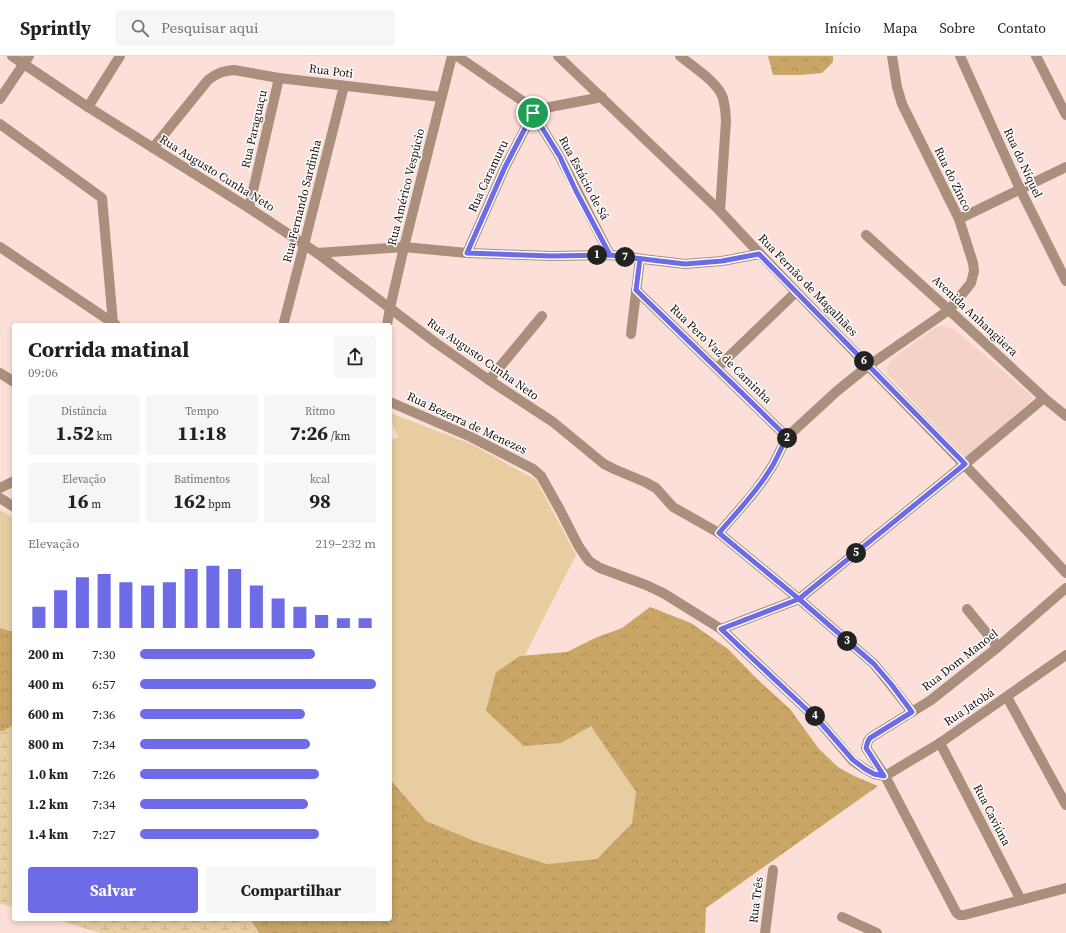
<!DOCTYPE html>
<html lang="pt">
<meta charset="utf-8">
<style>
body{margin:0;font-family:"Source Serif 4",serif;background:#f6f6f6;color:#202124;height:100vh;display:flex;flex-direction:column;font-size:15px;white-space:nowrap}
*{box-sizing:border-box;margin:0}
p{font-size:13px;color:#757577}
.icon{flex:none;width:22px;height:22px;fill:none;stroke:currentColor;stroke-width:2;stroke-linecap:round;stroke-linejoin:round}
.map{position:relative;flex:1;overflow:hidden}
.details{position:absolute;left:12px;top:267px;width:380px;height:598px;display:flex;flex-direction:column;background:#fff;border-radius:4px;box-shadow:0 2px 6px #0003}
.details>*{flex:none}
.pin{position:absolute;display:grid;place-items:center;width:34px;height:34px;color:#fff;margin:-17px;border:2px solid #fff;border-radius:50%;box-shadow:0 1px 4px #0007}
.km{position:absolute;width:20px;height:20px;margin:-10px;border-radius:50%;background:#222;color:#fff;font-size:11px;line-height:20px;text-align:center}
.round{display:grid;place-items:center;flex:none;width:42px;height:42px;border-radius:4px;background:#f6f6f6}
.overview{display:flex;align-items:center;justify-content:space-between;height:68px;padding:0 16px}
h1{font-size:22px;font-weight:700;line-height:30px}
.stats{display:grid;grid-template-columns:repeat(3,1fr);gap:6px;height:68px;padding:4px 16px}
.stats div{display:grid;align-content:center;border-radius:4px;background:#f6f6f6;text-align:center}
.stats b{font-size:20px;font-weight:700}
.stats small{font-size:11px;font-weight:400}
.stats p{font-size:11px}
.chart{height:112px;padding:8px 16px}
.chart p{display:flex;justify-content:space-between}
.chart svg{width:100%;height:72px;margin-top:4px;stroke:#6d6be5;stroke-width:6}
.primary-button{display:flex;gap:8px;margin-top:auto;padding:8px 16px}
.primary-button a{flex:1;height:46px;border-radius:4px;background:#6d6be5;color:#fff;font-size:16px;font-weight:700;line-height:46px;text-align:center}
.primary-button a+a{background:#f6f6f6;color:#202124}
ul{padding:0 16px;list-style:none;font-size:13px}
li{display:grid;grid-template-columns:64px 48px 1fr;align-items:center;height:30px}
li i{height:10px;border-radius:5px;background:#6d6be5}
header{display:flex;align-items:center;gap:24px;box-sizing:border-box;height:56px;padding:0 20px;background:#fff;border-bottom:1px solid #e0e0e0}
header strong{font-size:19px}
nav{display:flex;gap:22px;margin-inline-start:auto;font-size:14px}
.search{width:280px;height:36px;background:#f6f6f6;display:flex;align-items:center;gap:10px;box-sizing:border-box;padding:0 14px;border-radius:4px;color:#757577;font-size:15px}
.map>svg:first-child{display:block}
.built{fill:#f5d1c8}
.grass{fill:#e7cda0}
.forest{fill:url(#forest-crowns)}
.wetland{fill:url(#wetland-marsh)}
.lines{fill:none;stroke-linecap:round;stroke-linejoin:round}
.minor{stroke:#a98f7c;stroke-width:10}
.tertiary{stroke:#a98f7c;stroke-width:10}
.route-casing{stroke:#fff;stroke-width:8}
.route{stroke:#6d6be5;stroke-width:5}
.labels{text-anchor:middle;stroke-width:3;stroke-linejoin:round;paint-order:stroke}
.street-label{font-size:12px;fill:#19100e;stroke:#fff}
</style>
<header>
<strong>Sprintly</strong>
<div class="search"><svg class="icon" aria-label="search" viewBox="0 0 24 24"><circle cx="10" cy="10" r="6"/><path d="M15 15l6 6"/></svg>Pesquisar aqui</div>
<nav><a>Início</a><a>Mapa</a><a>Sobre</a><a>Contato</a></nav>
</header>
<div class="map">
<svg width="1066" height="877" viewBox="0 0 1066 877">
<defs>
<pattern id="forest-crowns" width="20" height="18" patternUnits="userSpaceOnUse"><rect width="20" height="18" fill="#c9a566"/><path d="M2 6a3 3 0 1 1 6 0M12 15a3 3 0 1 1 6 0" fill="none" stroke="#ac8d57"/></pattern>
<pattern id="wetland-marsh" width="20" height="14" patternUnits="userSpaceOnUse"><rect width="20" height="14" fill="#e7cda0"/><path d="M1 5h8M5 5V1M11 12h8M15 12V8" fill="none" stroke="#c6af89"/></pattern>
</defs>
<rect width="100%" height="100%" fill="#fbdfd8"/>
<path class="built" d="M943 270 954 273 1031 339 1032 342V344L966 402 889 319 887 315V311L892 303 935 272Z"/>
<g class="grass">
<path d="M390 357 471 388 536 424 576 499 525 599 496 616 561 687 591 669 636 736 632 767 597 803 547 808 477 786 426 765 390 723V384L398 381 390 362Z"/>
<path d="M0 454 14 462V574L10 575 0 572Z"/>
</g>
<g class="forest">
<path d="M768 0H833V6L822 17 801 19H773Z"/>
<path d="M650 551 691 567 728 593 756 622 790 653 819 693 838 711 854 720 878 730 706 852 705 877H259L250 863H390V723L426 765 477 786 547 808 597 803 632 767 636 736 591 670 561 687 524 690 486 655 496 616 520 600 567 596 595 582 622 572Z"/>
<path d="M0 572 10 575 14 574V669L2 676 0 675Z"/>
</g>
<g class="wetland">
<path d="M14 669V851L0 848V675H2Z"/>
<path d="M54 863H250L259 877H101Z"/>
</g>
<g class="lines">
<g class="minor">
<path d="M12 0 88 51 249 152 317 197 436 287 489 324 553 366 604 408 614 413 645 426 656 432 673 451 719 477 799 543 874 608 891 629 912 656"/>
<path d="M457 0 527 48 536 52"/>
<path d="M558 0 720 155"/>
<path d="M960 0 1020 133 1066 225"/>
<path d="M1036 0 1066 59"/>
<path d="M88 51 120 0"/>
<path d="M533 57 560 101 610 199"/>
<path d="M0 68 102 142 113 267"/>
<path d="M153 92 208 24C217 17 223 15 234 14L279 22 441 41"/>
<path d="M249 152 279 22"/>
<path d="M959 163 1066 111"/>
<path d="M866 179 949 254 1044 342 1066 360"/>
<path d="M317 197 404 191 467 197 552 200 610 199 685 208 722 205 759 198"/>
<path d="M467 197 505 111 536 52H545L602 41"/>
<path d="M636 234 787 381"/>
<path d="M284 266 304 189 344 30"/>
<path d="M387 269 390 252 404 191 452 0"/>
<path d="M631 278 640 203"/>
<path d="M717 312 796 236"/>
<path d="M0 317 14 326"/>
<path d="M489 324 542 260"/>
<path d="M390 346 471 381 533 413 541 420 560 454 579 491 589 505 600 512 646 529 663 537 721 573 819 665 853 705 865 713 874 718 885 720"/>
<path d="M0 432 14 425"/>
<path d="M719 477 752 439 764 423 773 409 787 381 837 335 868 310 949 254 971 227 974 215 973 207 959 163 902 48 897 31 892 0"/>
<path d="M1066 532 998 591 931 644 870 682 868 685 866 692 885 720 956 856 959 859H964L1066 832"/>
<path d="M967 553 998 591"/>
<path d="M721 573 799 543 965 408 1044 342"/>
<path d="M1007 641 1066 749"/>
<path d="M940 687 1021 844"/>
<path d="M885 720 940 687 1066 599"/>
<path d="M842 861 877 877"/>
<path d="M765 877 773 814"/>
</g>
<g class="tertiary">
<path d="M680 0C693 11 718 26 723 42 725 50 726 57 726 65L720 155C833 278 954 393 1066 517"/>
<path d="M0 43 29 0"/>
<path d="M0 191 116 269"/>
<path d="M0 442 14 451"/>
</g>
</g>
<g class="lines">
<g class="route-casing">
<path id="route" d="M533 57 505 111 467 197 552 200 610 199 640 203 636 234 787 381C782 390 778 400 773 409 758 434 738 455 719 477L799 543 874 608 891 628 912 656 870 682 868 685 866 692 884 720 874 718 865 713 853 704 819 665 721 573 799 543 965 408 759 198 722 205 685 208 610 199 576 135 560 101 533 57"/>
</g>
<use href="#route" class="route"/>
</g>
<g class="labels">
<g class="street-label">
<text transform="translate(331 15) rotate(7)" y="4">Rua Poti</text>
<text transform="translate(254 73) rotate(-77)" y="4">Rua Paraguaçu</text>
<text transform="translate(1023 107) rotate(65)" y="4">Rua do Níquel</text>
<text transform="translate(217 117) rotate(32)" y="4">Rua Augusto Cunha Neto</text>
<text transform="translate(488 120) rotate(-65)" y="4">Rua Caramuru</text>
<text transform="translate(584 122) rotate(62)" y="4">Rua Estácio de Sá</text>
<text transform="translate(953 123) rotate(64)" y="4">Rua do Zinco</text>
<text transform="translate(406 131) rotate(-76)" y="4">Rua Américo Vespúcio</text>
<text transform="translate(302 145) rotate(-76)" y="4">Rua Fernando Sardinha</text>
<text transform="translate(808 229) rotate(46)" y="4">Rua Fernão de Magalhães</text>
<text transform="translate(975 260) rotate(43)" y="4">Avenida Anhangüera</text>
<text transform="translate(721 298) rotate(44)" y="4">Rua Pero Vaz de Caminha</text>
<text transform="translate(483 303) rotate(35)" y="4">Rua Augusto Cunha Neto</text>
<text transform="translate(467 367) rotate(25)" y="4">Rua Bezerra de Menezes</text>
<text transform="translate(960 604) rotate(-38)" y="4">Rua Dom Manoel</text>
<text transform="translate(969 651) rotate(-34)" y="4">Rua Jatobá</text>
<text transform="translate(992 759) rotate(63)" y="4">Rua Caviúna</text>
<text transform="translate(756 844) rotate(-83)" y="4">Rua Três</text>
</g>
</g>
</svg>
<div class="pin" style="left:533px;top:57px;background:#1e9e55"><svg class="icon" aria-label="arrive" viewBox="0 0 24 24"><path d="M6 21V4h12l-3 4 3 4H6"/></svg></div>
<b class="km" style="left:597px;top:199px">1</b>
<b class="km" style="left:787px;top:382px">2</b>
<b class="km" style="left:847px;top:585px">3</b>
<b class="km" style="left:815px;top:660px">4</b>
<b class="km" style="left:856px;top:497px">5</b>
<b class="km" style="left:864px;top:305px">6</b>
<b class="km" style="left:625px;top:201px">7</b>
<section class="details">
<div class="overview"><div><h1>Corrida matinal</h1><p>09:06</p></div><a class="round"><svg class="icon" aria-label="share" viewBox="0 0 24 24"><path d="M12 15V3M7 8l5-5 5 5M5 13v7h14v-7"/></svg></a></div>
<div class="stats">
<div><p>Distância</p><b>1.52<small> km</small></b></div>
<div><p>Tempo</p><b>11:18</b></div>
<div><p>Ritmo</p><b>7:26<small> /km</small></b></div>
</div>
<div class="stats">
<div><p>Elevação</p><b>16<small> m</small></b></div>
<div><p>Batimentos</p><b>162<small> bpm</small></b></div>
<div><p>kcal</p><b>98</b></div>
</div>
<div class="chart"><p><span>Elevação</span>219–232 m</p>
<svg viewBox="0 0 160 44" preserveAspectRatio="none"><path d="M5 44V31M15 44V21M25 44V13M35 44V11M45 44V16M55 44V18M65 44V16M75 44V8M85 44V6M95 44V8M105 44V18M115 44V26M125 44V31M135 44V36M145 44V38M155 44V38"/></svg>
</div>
<ul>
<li><b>200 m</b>7:30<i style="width:74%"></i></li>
<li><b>400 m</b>6:57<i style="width:100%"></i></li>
<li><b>600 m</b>7:36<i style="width:70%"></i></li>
<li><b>800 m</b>7:34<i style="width:72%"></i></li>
<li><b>1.0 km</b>7:26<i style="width:76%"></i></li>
<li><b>1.2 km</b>7:34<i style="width:71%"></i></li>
<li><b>1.4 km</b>7:27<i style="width:76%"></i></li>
</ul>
<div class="primary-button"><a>Salvar</a><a>Compartilhar</a></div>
</section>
</div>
